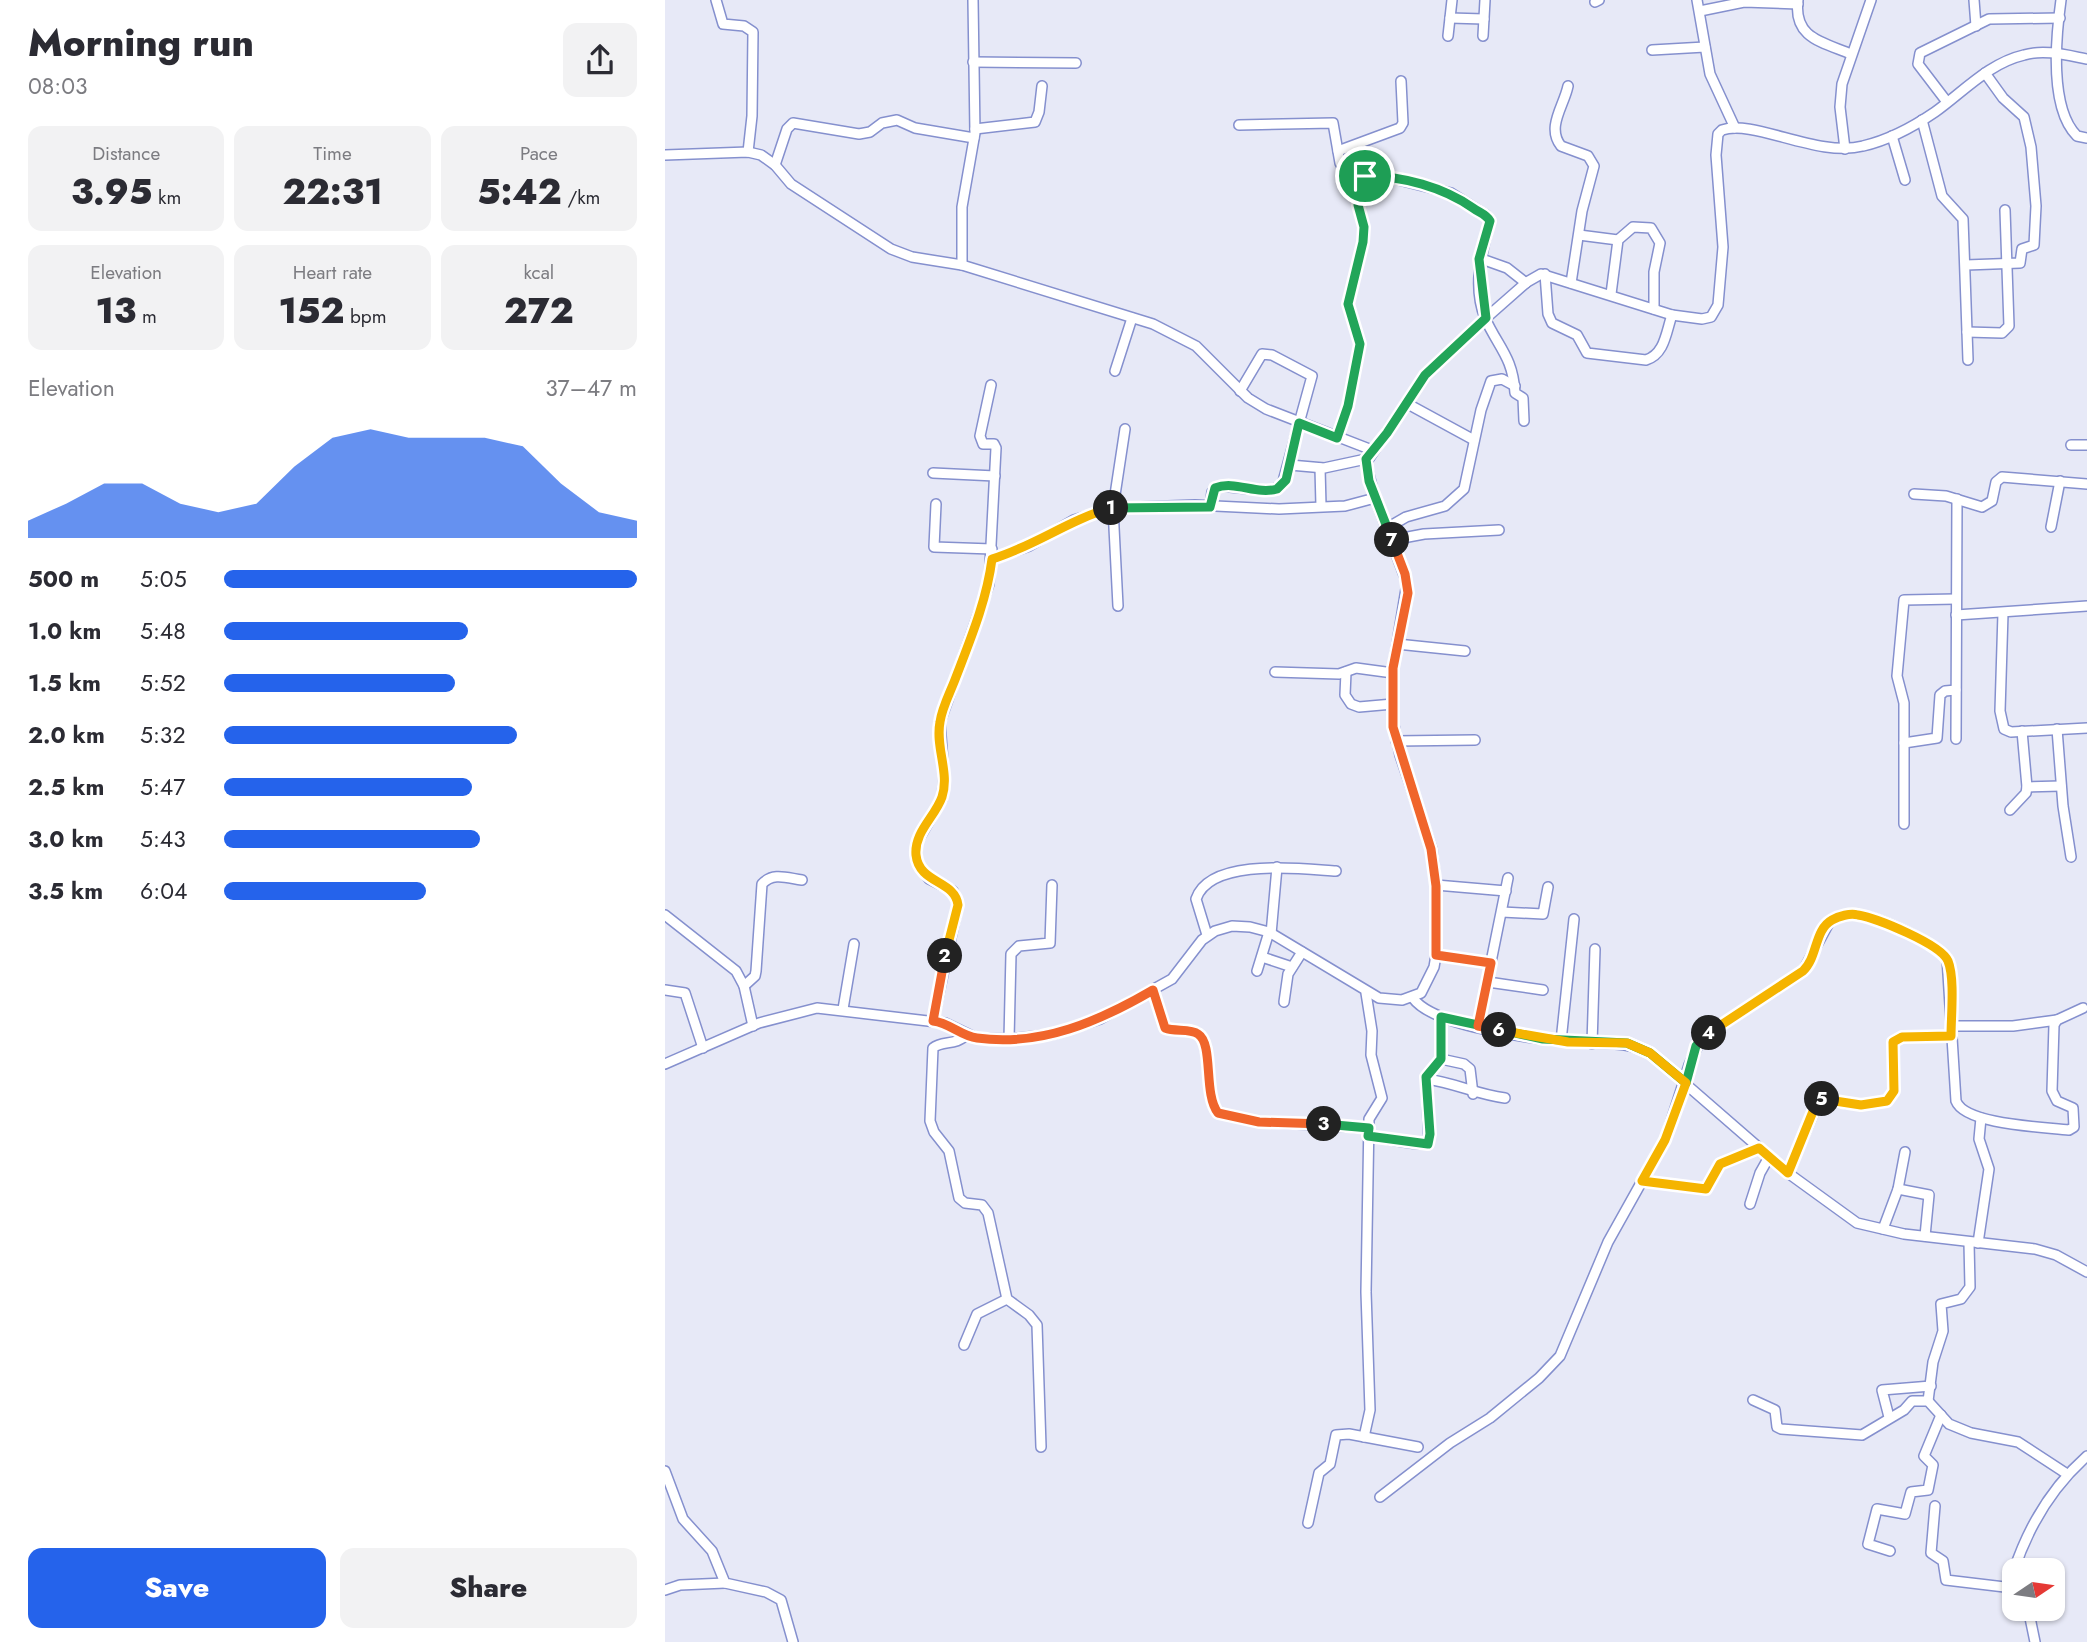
<!DOCTYPE html>
<meta charset="utf-8">
<style>
body{margin:0;font-family:Jost,sans-serif;background:#f2f2f3;color:#2b2b33;height:100vh;display:flex;flex-direction:column;font-size:26px;white-space:nowrap}
*{box-sizing:border-box;margin:0}
p{font-size:23px;color:#7c7c81}
.icon{flex:none;width:38px;height:38px;fill:none;stroke:currentColor;stroke-width:2;stroke-linecap:round;stroke-linejoin:round}
.map{position:relative;flex:1;overflow:hidden}
.drawer{display:flex;flex-direction:column;background:#fff;width:665px}
.drawer>*{flex:none}
.needle{width:46px;rotate:77deg}
.buttons{position:absolute;left:1337px;top:1558px;display:grid;gap:14px}
.buttons a{display:grid;place-items:center;width:63px;height:63px;border-radius:14px;background:#fff;box-shadow:0 2px 5px #0004;font-size:35px}
.pin{position:absolute;display:grid;place-items:center;width:60px;height:60px;color:#fff;margin:-30px;border:4px solid #fff;border-radius:50%;box-shadow:0 2px 7px #0007}
.km{position:absolute;width:35px;height:35px;margin:-18px;border-radius:50%;background:#222;color:#fff;font-size:19px;line-height:35px;text-align:center}
.round{display:grid;place-items:center;flex:none;width:74px;height:74px;border-radius:14px;background:#f2f2f3}
.summary{display:flex;align-items:center;justify-content:space-between;height:119px;padding:0 28px}
h1{font-size:38px;font-weight:800;line-height:52px}
.figures{display:grid;grid-template-columns:repeat(3,1fr);gap:10px;height:119px;padding:7px 28px}
.figures div{display:grid;align-content:center;border-radius:14px;background:#f2f2f3;text-align:center}
.figures b{font-size:35px;font-weight:800}
.figures small{font-size:19px;font-weight:400}
.figures p{font-size:19px}
.chart{height:196px;padding:14px 28px}
.chart p{display:flex;justify-content:space-between}
.chart svg{width:100%;height:126px;margin-top:7px;fill:#2563eb;opacity:.7}
.action{display:flex;gap:14px;margin-top:auto;padding:14px 28px}
.action a{flex:1;height:80px;border-radius:14px;background:#2563eb;color:#fff;font-size:28px;font-weight:800;line-height:80px;text-align:center}
.action a+a{background:#f2f2f3;color:#2b2b33}
ul{padding:0 28px;list-style:none;font-size:23px}
li{display:grid;grid-template-columns:112px 84px 1fr;align-items:center;height:52px}
li i{height:18px;border-radius:9px;background:#2563eb}
main{display:flex;flex:1;min-height:0}
.map>svg:first-child{display:block}
.lines{fill:none;stroke-linecap:round;stroke-linejoin:round}
.minor-casing{stroke:#8590ce;stroke-width:12}
.minor{stroke:#fff;stroke-width:9}
.split-1-casing{stroke:#fff;stroke-width:14}
.split-2-casing{stroke:#fff;stroke-width:14}
.split-3-casing{stroke:#fff;stroke-width:14}
.split-4-casing{stroke:#fff;stroke-width:14}
.split-5-casing{stroke:#fff;stroke-width:14}
.split-6-casing{stroke:#fff;stroke-width:14}
.split-7-casing{stroke:#fff;stroke-width:14}
.split-8-casing{stroke:#fff;stroke-width:14}
.split-1{stroke:#22a559;stroke-width:9}
.split-2{stroke:#f5b400;stroke-width:9}
.split-3{stroke:#f0652b;stroke-width:9}
.split-4{stroke:#22a559;stroke-width:9}
.split-5{stroke:#f5b400;stroke-width:9}
.split-6{stroke:#f5b400;stroke-width:9}
.split-7{stroke:#f0652b;stroke-width:9}
.split-8{stroke:#22a559;stroke-width:9}
</style>
<main>
<section class="drawer">
<div class="summary"><div><h1>Morning run</h1><p>08:03</p></div><a class="round"><svg class="icon" aria-label="share" viewBox="0 0 24 24"><path d="M12 15V3M7 8l5-5 5 5M5 13v7h14v-7"/></svg></a></div>
<div class="figures">
<div><p>Distance</p><b>3.95<small> km</small></b></div>
<div><p>Time</p><b>22:31</b></div>
<div><p>Pace</p><b>5:42<small> /km</small></b></div>
</div>
<div class="figures">
<div><p>Elevation</p><b>13<small> m</small></b></div>
<div><p>Heart rate</p><b>152<small> bpm</small></b></div>
<div><p>kcal</p><b>272</b></div>
</div>
<div class="chart"><p><span>Elevation</span>37–47 m</p>
<svg viewBox="0 0 160 44" preserveAspectRatio="none"><path d="M0 44V38L10 32L20 25L30 25L40 32L50 35L60 32L70 19L80 9L90 6L100 9L110 9L120 9L130 12L140 25L150 35L160 38V44z"/></svg>
</div>
<ul>
<li><b>500 m</b>5:05<i style="width:100%"></i></li>
<li><b>1.0 km</b>5:48<i style="width:59%"></i></li>
<li><b>1.5 km</b>5:52<i style="width:56%"></i></li>
<li><b>2.0 km</b>5:32<i style="width:71%"></i></li>
<li><b>2.5 km</b>5:47<i style="width:60%"></i></li>
<li><b>3.0 km</b>5:43<i style="width:62%"></i></li>
<li><b>3.5 km</b>6:04<i style="width:49%"></i></li>
</ul>
<div class="action"><a>Save</a><a>Share</a></div>
</section>
<div class="map">
<svg width="1422" height="1642" viewBox="0 0 1422 1642">
<rect width="100%" height="100%" fill="#e7e9f7"/>
<g class="lines">
<g class="minor-casing">
<g id="minor">
<path d="M51 0 58 24 79 26 88 32 87 116 83 152"/>
<path d="M1032 0 1045 74 1070 128"/>
<path d="M1133 0C1128 38 1157 42 1186 54"/>
<path d="M1309 0 1311 26"/>
<path d="M1396 0C1391 36 1384 108 1412 136L1422 138"/>
<path d="M930 2 934 0"/>
<path d="M1035 11 1079 2 1133 4"/>
<path d="M785 18 819 19"/>
<path d="M783 36 787 0"/>
<path d="M818 36 820 0"/>
<path d="M987 50 1040 47"/>
<path d="M308 62 411 63"/>
<path d="M903 86C899 106 881 127 896 146L923 156 929 166 917 211 906 283"/>
<path d="M1282 102 1253 64 1255 53 1324 19 1395 18"/>
<path d="M1257 120 1277 196 1298 219 1303 360"/>
<path d="M574 125 668 123 675 163 682 175 718 176 786 193 821 215 825 221C817 253 807 285 820 318 833 347 848 357 850 393L858 398 859 421"/>
<path d="M310 129 370 122 374 112 377 86"/>
<path d="M1227 136 1240 180"/>
<path d="M1180 149 1175 107 1177 84 1206 0"/>
<path d="M673 151 735 128 738 123 736 81"/>
<path d="M0 155 83 152 96 155 110 165 126 184 226 249 247 257 297 265 488 324 531 346 583 398 601 409 707 450"/>
<path d="M110 165 122 129 128 123 194 134 205 132 217 123 232 120 250 128 309 138"/>
<path d="M914 235 953 240"/>
<path d="M814 258 842 268 861 283"/>
<path d="M297 265V207L310 133 308 0"/>
<path d="M1301 265 1355 263 1357 249 1369 245 1371 206 1366 147 1359 117 1338 98 1320 73"/>
<path d="M880 274 883 314 887 323 912 335 922 353 981 360C1000 354 1001 332 1007 315"/>
<path d="M946 294 953 240 968 227 986 228 995 243 989 272V309"/>
<path d="M1302 332 1337 333 1344 326 1340 210"/>
<path d="M450 371 467 318"/>
<path d="M741 403 809 440"/>
<path d="M672 438 683 406 695 344 683 304 698 242 699 227 693 205 700 175"/>
<path d="M1406 445H1422"/>
<path d="M625 465 659 468 701 459"/>
<path d="M655 468 656 506"/>
<path d="M268 473 330 476"/>
<path d="M1249 494 1281 496 1317 507 1327 501 1331 482 1337 477 1422 484"/>
<path d="M271 504 269 547 327 549"/>
<path d="M545 507 547 492 555 486 605 491 617 485 647 376 607 355 597 354 575 391"/>
<path d="M1386 527 1395 481"/>
<path d="M722 528 741 517 780 506 799 489 816 410 826 381 837 379 850 386"/>
<path d="M727 540 759 534 834 530"/>
<path d="M328 559 364 546 409 520 448 508 530 505 614 509 680 506 710 498"/>
<path d="M453 606 448 508 460 429"/>
<path d="M1338 613 1335 711 1339 729 1346 732 1422 728"/>
<path d="M1291 615 1422 606"/>
<path d="M732 644 800 651"/>
<path d="M610 672 674 674 691 668 728 673"/>
<path d="M681 672 680 695 686 704 694 707 728 704"/>
<path d="M1392 729 1398 806 1406 857"/>
<path d="M1291 739 1292 499"/>
<path d="M731 741 810 740"/>
<path d="M1239 743 1272 738 1275 695 1280 691 1291 690"/>
<path d="M1362 787 1396 786"/>
<path d="M1345 810 1361 793 1362 787 1357 731"/>
<path d="M1239 824V703L1232 676 1239 600 1291 599"/>
<path d="M771 885 841 891"/>
<path d="M837 912 878 914 883 887"/>
<path d="M0 915 71 971 79 986 88 1026"/>
<path d="M606 934 612 867"/>
<path d="M542 935 531 899C545 857 638 869 671 871"/>
<path d="M771 955 826 963"/>
<path d="M597 957 627 967"/>
<path d="M592 971 604 932"/>
<path d="M823 982 878 990"/>
<path d="M79 986 90 976 91 971 97 884C108 872 122 878 137 880"/>
<path d="M0 990 20 993 38 1048"/>
<path d="M488 990 500 1028C510 1032 525 1028 533 1034 548 1044 538 1094 553 1113L594 1122 704 1128"/>
<path d="M748 998C768 1027 870 1039 906 1042 934 1045 959 1040 985 1053L1123 1173 1192 1223 1239 1234 1370 1249 1391 1255 1422 1272"/>
<path d="M619 1002 623 974 637 952"/>
<path d="M178 1009 189 944"/>
<path d="M268 1021 293 905 288 891 264 879 255 867 251 858 252 842 277 799 279 776 275 722 324 584 331 448 329 444H318L315 436 326 385"/>
<path d="M813 1026 843 878"/>
<path d="M1286 1026H1348L1392 1020"/>
<path d="M301 1035C291 1046 277 1040 268 1048L265 1121 269 1132 284 1151 294 1198 300 1203 317 1205 323 1213 342 1299 364 1315 372 1325 376 1447"/>
<path d="M344 1039 346 954 354 946 385 943 387 885"/>
<path d="M896 1041 909 919"/>
<path d="M927 1044 930 949"/>
<path d="M776 1059 799 1064 805 1069 808 1094"/>
<path d="M0 1064 94 1023 152 1008 280 1023 311 1038 344 1039 389 1034 435 1019 507 979 537 940 550 931 567 926 585 927 604 932 714 998 737 1000 756 993 769 967 771 955V885L767 849 735 755 727 716 728 668 742 583 710 498 701 463 760 375 821 318 862 282 876 274 1007 315 1037 319 1046 317 1053 305 1058 247 1051 155 1053 134 1057 130C1089 119 1153 158 1198 146 1224 140 1248 127 1270 112 1298 92 1324 63 1359 55 1379 49 1401 55 1422 59"/>
<path d="M761 1079C791 1083 810 1094 840 1098"/>
<path d="M703 1136C717 1137 756 1148 764 1142L761 1077 776 1059V1017"/>
<path d="M1123 1173 1154 1100 1196 1105 1222 1101 1229 1091 1228 1042 1237 1037 1286 1036"/>
<path d="M977 1181 1041 1189 1055 1164 1094 1148"/>
<path d="M1233 1189 1264 1195 1260 1236"/>
<path d="M1085 1204 1095 1173 1104 1157"/>
<path d="M1218 1229 1233 1189 1240 1152"/>
<path d="M1313 1243 1324 1169 1314 1139 1316 1118"/>
<path d="M299 1345 312 1314 342 1299"/>
<path d="M1088 1400 1110 1410 1112 1427 1116 1429 1197 1435 1239 1410 1247 1401H1263L1284 1424 1306 1433 1353 1442 1402 1474"/>
<path d="M1263 1401 1268 1362 1278 1331 1276 1304 1296 1299 1305 1287 1304 1243"/>
<path d="M1224 1417 1217 1390 1266 1386"/>
<path d="M699 1437 705 1410 701 1292 704 1119 717 1098 706 1055 707 1031 701 993"/>
<path d="M0 1471 18 1519 47 1551 60 1583 101 1592 116 1600 128 1642"/>
<path d="M715 1497 785 1443 825 1418 874 1378 895 1356 943 1242 1000 1140 1024 1065 1036 1039 1138 971 1165 921C1173 917 1183 913 1192 915 1215 917 1266 941 1282 958L1291 1101C1300 1125 1380 1127 1404 1130L1409 1127 1408 1108 1392 1101 1387 1091 1389 1025 1392 1020 1418 1008"/>
<path d="M1270 1506 1266 1553 1278 1561 1281 1580 1348 1588"/>
<path d="M643 1523 654 1473 665 1464 671 1435 684 1434 753 1447"/>
<path d="M1225 1551 1203 1544 1212 1509 1240 1514 1246 1492 1263 1490 1268 1465 1259 1456 1276 1415"/>
<path d="M1349 1570C1364 1525 1387 1487 1422 1456"/>
<path d="M0 1590 15 1585 60 1583"/>
<path d="M1363 1608 1370 1642"/>
</g>
</g>
<use href="#minor" class="minor"/>
</g>
<g class="lines">
<g class="split-1-casing">
<path id="split-1" d="M446 508 545 507 550 488C570 480 591 495 612 489L621 480 634 423 672 438 683 406 695 344 683 304 698 242 699 227 693 205 700 176"/>
</g>
<g class="split-2-casing">
<path id="split-2" d="M280 956 293 905C290 880 254 884 251 855 249 832 270 817 277 797 285 773 270 747 275 722 277 707 286 691 291 677 306 638 322 599 327 559 370 546 403 520 446 508"/>
</g>
<g class="split-3-casing">
<path id="split-3" d="M280 956 268 1021C285 1023 296 1036 312 1038 376 1047 435 1021 488 990L500 1028C510 1032 525 1028 533 1034 549 1044 538 1094 553 1113L594 1122 659 1124"/>
</g>
<g class="split-4-casing">
<path id="split-4" d="M659 1124 704 1128 703 1136 763 1144 765 1134 761 1077 776 1059V1017L878 1039 962 1043 985 1053 1021 1083 1031 1046 1044 1033"/>
</g>
<g class="split-5-casing">
<path id="split-5" d="M1044 1033 1138 971C1153 957 1149 930 1167 920 1174 916 1185 913 1193 915 1211 918 1276 944 1283 961 1290 978 1286 1017 1286 1036L1237 1037 1228 1042 1229 1091 1222 1101 1196 1105 1157 1099"/>
</g>
<g class="split-6-casing">
<path id="split-6" d="M834 1030 903 1042 962 1043 985 1053 1021 1083 1000 1140 977 1181 1041 1189 1055 1164 1094 1148 1123 1173 1151 1104 1157 1099"/>
</g>
<g class="split-7-casing">
<path id="split-7" d="M727 540 740 574 743 593 728 668V727L766 849 771 886V955L826 963 813 1026 834 1030"/>
</g>
<g class="split-8-casing">
<path id="split-8" d="M700 176C738 176 778 187 808 208 815 213 821 214 825 221L814 259 821 318 760 375 722 433 701 459 704 481 727 540"/>
</g>
<use href="#split-1" class="split-1"/>
<use href="#split-2" class="split-2"/>
<use href="#split-3" class="split-3"/>
<use href="#split-4" class="split-4"/>
<use href="#split-5" class="split-5"/>
<use href="#split-6" class="split-6"/>
<use href="#split-7" class="split-7"/>
<use href="#split-8" class="split-8"/>
</g>
</svg>
<div class="buttons">
<a><svg class="needle" viewBox="-14 -14 28 28"><path d="M0-13l5 13h-10z" fill="#e53935"/><path d="M0 13l5-13h-10z" fill="#7c7c81"/></svg></a>
</div>
<div class="pin" style="left:700px;top:176px;background:#1e9e55"><svg class="icon" aria-label="arrive" viewBox="0 0 24 24"><path d="M6 21V4h12l-3 4 3 4H6"/></svg></div>
<b class="km" style="left:446px;top:508px">1</b>
<b class="km" style="left:280px;top:956px">2</b>
<b class="km" style="left:659px;top:1124px">3</b>
<b class="km" style="left:1044px;top:1033px">4</b>
<b class="km" style="left:1157px;top:1099px">5</b>
<b class="km" style="left:834px;top:1030px">6</b>
<b class="km" style="left:727px;top:540px">7</b>
</div>
</main>
